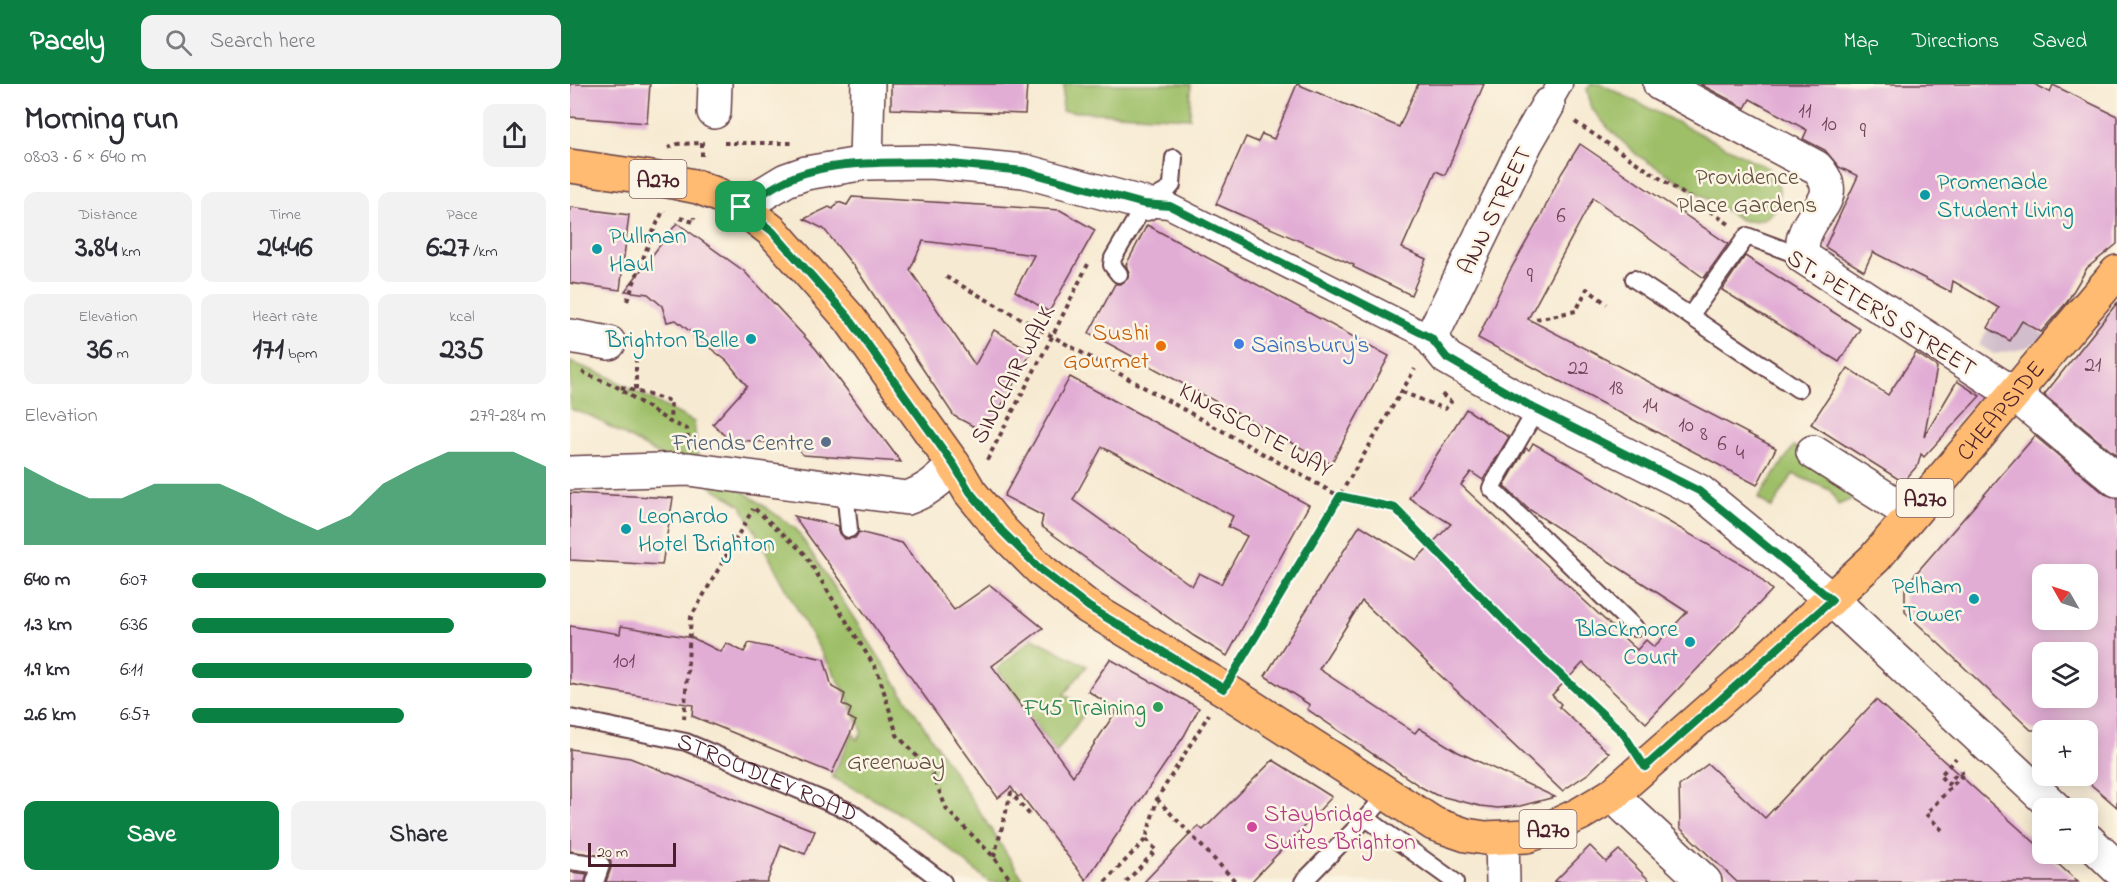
<!DOCTYPE html>
<meta charset="utf-8">
<style>
body{margin:0;font-family:"Indie Flower",sans-serif;background:#f2f2f3;color:#2b2b33;height:100vh;display:flex;flex-direction:column;font-size:22px;white-space:nowrap}
*{box-sizing:border-box;margin:0}
p{font-size:20px;color:#7c7c81}
.icon{flex:none;width:33px;height:33px;fill:none;stroke:currentColor;stroke-width:2;stroke-linecap:round;stroke-linejoin:round}
.map{position:relative;flex:1;overflow:hidden}
.drawer{display:flex;flex-direction:column;background:#fff;width:570px}
.drawer>*{flex:none}
.needle{width:39px;rotate:309deg}
.controls{position:absolute;left:1462px;top:480px;display:grid;gap:12px}
.controls a{display:grid;place-items:center;width:66px;height:66px;border-radius:12px;background:#fff;box-shadow:0 3px 15px #0003;font-size:30px}
.scale{position:absolute;left:18px;bottom:15px;width:88px;box-sizing:border-box;padding-left:6px;border:3px solid #4a1f2b;border-top:0;font-size:16px;line-height:21px;white-space:nowrap;color:#4a1f2b;-webkit-text-stroke:4px #fcf5e5;paint-order:stroke}
.pin{position:absolute;display:grid;place-items:center;width:51px;height:51px;color:#fff;margin:-26px;border-radius:12px;box-shadow:0 3px 9px #0006}
.round{display:grid;place-items:center;flex:none;width:63px;height:63px;border-radius:12px;background:#f2f2f3}
.headline{display:flex;align-items:center;justify-content:space-between;height:102px;padding:0 24px}
h1{font-size:33px;font-weight:800;line-height:45px}
.figures{display:grid;grid-template-columns:repeat(3,1fr);gap:9px;height:102px;padding:6px 24px}
.figures div{display:grid;align-content:center;border-radius:12px;background:#f2f2f3;text-align:center}
.figures b{font-size:30px;font-weight:800}
.figures small{font-size:16px;font-weight:400}
.figures p{font-size:16px}
.chart{height:168px;padding:12px 24px}
.chart p{display:flex;justify-content:space-between}
.chart svg{width:100%;height:108px;margin-top:6px;fill:#0b8043;opacity:.7}
.cta{display:flex;gap:12px;margin-top:auto;padding:12px 24px}
.cta a{flex:1;height:69px;border-radius:12px;background:#0b8043;color:#fff;font-size:24px;font-weight:800;line-height:69px;text-align:center}
.cta a+a{background:#f2f2f3;color:#2b2b33}
ul{padding:0 24px;list-style:none;font-size:20px}
li{display:grid;grid-template-columns:96px 72px 1fr;align-items:center;height:45px}
li i{height:15px;border-radius:8px;background:#0b8043}
header{display:flex;align-items:center;gap:36px;box-sizing:border-box;height:84px;padding:0 30px;background:#0b8043;color:#fff}
header strong{font-size:28px}
nav{display:flex;gap:33px;margin-inline-start:auto;font-size:21px}
.search{width:420px;height:54px;background:#f2f2f3;display:flex;align-items:center;gap:15px;box-sizing:border-box;padding:0 21px;border-radius:12px;color:#7c7c81;font-size:22px}
main{display:flex;flex:1;min-height:0}
.map>svg:first-child{display:block}
.industrial{fill:#d1bdcb}
.green{fill:#9ebf68;stroke:#746f4a;stroke-width:1.5}
.building{fill:#e2add5;fill-rule:evenodd}
.lines{fill:none;stroke-linecap:round;stroke-linejoin:round}
.service-casing{stroke:#643d44;stroke-width:20}
.pedestrian-casing{stroke:#643d44;stroke-width:27}
.minor-casing{stroke:#643d44;stroke-width:36}
.tertiary-casing{stroke:#643d44;stroke-width:36}
.primary-casing{stroke:#643d44;stroke-width:36}
.path{stroke:#643d44;stroke-width:4;stroke-dasharray:4.5 4.5;stroke-linecap:butt}
.service{stroke:#fff;stroke-width:16}
.pedestrian{stroke:#fff;stroke-width:24}
.minor{stroke:#fff;stroke-width:33}
.tertiary{stroke:#fff;stroke-width:33}
.primary{stroke:#ffbb71;stroke-width:33}
.route-casing{stroke:#fff;stroke-width:12}
.route{stroke:#0b8043;stroke-width:8}
.culture-dot{fill:#0f9aa8;stroke:#fcf5e5;stroke-width:2}
.shop-dot{fill:#3f7fe0;stroke:#fcf5e5;stroke-width:2}
.food-dot{fill:#e8710a;stroke:#fcf5e5;stroke-width:2}
.service-dot{fill:#5c6f8a;stroke:#fcf5e5;stroke-width:2}
.leisure-dot{fill:#2e9e5b;stroke:#fcf5e5;stroke-width:2}
.hotel-dot{fill:#d1479c;stroke:#fcf5e5;stroke-width:2}
.labels{text-anchor:middle;stroke-width:5;stroke-linejoin:round;paint-order:stroke}
.number-label{font-size:21px;fill:#704256}
.shield{fill:#fcf5e5;stroke:#7f5f63;stroke-width:1.5}
.shield-label{font-size:22px;font-weight:bold;fill:#4a1f2b}
.park-label{font-size:24px;fill:#634f3d;stroke:#fcf5e5}
.culture-label{font-size:24px;fill:#0d838f;stroke:#fcf5e5;text-anchor:start}
.street-label{font-size:24px;fill:#4a1f2b;stroke:#fcf5e5}
.food-label{font-size:24px;fill:#c56008;stroke:#fcf5e5;text-anchor:end}
.shop-label{font-size:24px;fill:#366cbe;stroke:#fcf5e5;text-anchor:start}
.service-label{font-size:24px;fill:#4e5e75;stroke:#fcf5e5;text-anchor:end}
.leisure-label{font-size:24px;fill:#27864d;stroke:#fcf5e5;text-anchor:end}
.hotel-label{font-size:24px;fill:#b23c85;stroke:#fcf5e5;text-anchor:start}
</style>
<header>
<strong>Pacely</strong>
<div class="search"><svg class="icon" aria-label="search" viewBox="0 0 24 24"><circle cx="10" cy="10" r="6"/><path d="M15 15l6 6"/></svg>Search here</div>
<nav><a>Map</a><a>Directions</a><a>Saved</a></nav>
</header>
<main>
<section class="drawer">
<div class="headline"><div><h1>Morning run</h1><p>08:03 · 6 × 640 m</p></div><a class="round"><svg class="icon" aria-label="share" viewBox="0 0 24 24"><path d="M12 15V3M7 8l5-5 5 5M5 13v7h14v-7"/></svg></a></div>
<div class="figures">
<div><p>Distance</p><b>3.84<small> km</small></b></div>
<div><p>Time</p><b>24:46</b></div>
<div><p>Pace</p><b>6:27<small> /km</small></b></div>
</div>
<div class="figures">
<div><p>Elevation</p><b>36<small> m</small></b></div>
<div><p>Heart rate</p><b>171<small> bpm</small></b></div>
<div><p>kcal</p><b>235</b></div>
</div>
<div class="chart"><p><span>Elevation</span>279–284 m</p>
<svg viewBox="0 0 160 44" preserveAspectRatio="none"><path d="M0 44V12L10 19L20 25L30 25L40 19L50 19L60 19L70 25L80 32L90 38L100 32L110 19L120 12L130 6L140 6L150 6L160 12V44z"/></svg>
</div>
<ul>
<li><b>640 m</b>6:07<i style="width:100%"></i></li>
<li><b>1.3 km</b>6:36<i style="width:74%"></i></li>
<li><b>1.9 km</b>6:11<i style="width:96%"></i></li>
<li><b>2.6 km</b>6:57<i style="width:60%"></i></li>
</ul>
<div class="cta"><a>Save</a><a>Share</a></div>
</section>
<div class="map">
<svg width="1547" height="798" viewBox="0 0 1547 798">
<rect width="100%" height="100%" fill="#fcf5e5"/>
<filter id="ink" filterUnits="userSpaceOnUse"><feTurbulence type="fractalNoise" baseFrequency=".0167" numOctaves="2"/><feDisplacementMap in="SourceGraphic" scale="12" xChannelSelector="R" yChannelSelector="G"/><feConvolveMatrix kernelMatrix="1 2 1 2 8 2 1 2 1" color-interpolation-filters="sRGB"/></filter>
<filter id="wash" filterUnits="userSpaceOnUse"><feTurbulence type="fractalNoise" baseFrequency=".008" numOctaves="4" result="noise"/><feDisplacementMap in="SourceGraphic" scale="24" xChannelSelector="R" yChannelSelector="G"/><feGaussianBlur stdDeviation="1.35" result="paint"/><feColorMatrix in="noise" values="0 0 0 0 0 0 0 0 0 0 0 0 0 0 0 0 0 1.4 0 .05"/><feComposite in="paint" operator="in"/></filter>
<g filter="url(#wash)">
<rect width="100%" height="100%" fill="#f7ead2"/>
<path class="industrial" d="M1429 224 1477 252 1453 265 1424 270 1409 261Z"/>
<g class="green">
<path d="M494 0H621L620 34 492 27Z"/>
<path d="M1021 0H1031L1198 84C1222 109 1206 144 1171 136L1067 71 1039 45 1022 25 1017 5Z"/>
<path d="M0 278 35 291 124 338 128 375 226 445 455 798H419L367 755 322 725 262 693 283 649 287 656 292 647 275 608 239 547 171 421 93 373 21 332 0 325Z"/>
<path d="M1224 362 1293 410 1268 421 1260 406 1223 390 1202 424 1188 414Z"/>
<path d="M463 554 517 582 494 610 517 626 486 669 427 585Z"/>
</g>
<g id="blocks">
<g class="building">
<path d="M0 0H80L77 39 0 33Z"/>
<path d="M321 0H457L455 30 321 25Z"/>
<path d="M727 0 829 43 848 0H914L875 91 866 87 832 164 856 175 841 211 783 183 784 181 646 120 676 53 688 58 692 50 704 55Z"/>
<path d="M1130 0H1464L1480 8 1483 1 1547 32V160L1517 184 1497 218 1471 248 1452 237 1440 257 1418 244 1429 224 1383 197 1381 208 1303 168 1294 187 1255 163 1288 92 1269 83 1255 66 1233 55 1237 46 1180 15 1175 24Z"/>
<path d="M1010 60 1158 160 1134 194 1023 114 958 235 1206 364 1187 401 908 254 938 190 971 132 991 90Z"/>
<path d="M282 113 490 126 525 146 479 228 445 207 464 171 353 157 340 186 405 281 424 246 462 267 416 349 384 332 289 189 254 145 234 135 259 123 263 125 268 118 277 121Z"/>
<path d="M0 123 59 131 50 206 0 199Z"/>
<path d="M107 139 174 187 246 265 331 378 233 371 225 361 158 355 143 340 177 302 157 277 136 261 128 264 123 250 106 236 97 238 92 222 78 210 55 207Z"/>
<path d="M577 141 819 272 761 380 519 249 545 200H551L558 194 559 188 556 181Z"/>
<path d="M1175 172 1290 245 1269 278 1152 206Z"/>
<path d="M1547 219V372L1474 311Z"/>
<path d="M1346 269 1367 283 1354 353 1387 297 1410 312 1354 373 1351 370 1348 381 1333 398 1241 340 1278 284 1318 311Z"/>
<path d="M500 293 739 421 657 572 624 552 471 442 473 432 434 412ZM532 363 663 432 658 443 677 452 651 500 629 489 622 502 503 416Z"/>
<path d="M896 325 939 353 913 396 901 388 891 401 1067 566 1076 556 1084 563 1117 528 957 424 934 402 956 364 959 366 963 359 1180 485 1202 506 1076 639 1013 579 982 611 991 620 989 623 1039 669 1019 689 992 707 792 517 749 585 845 649 849 644 888 668 985 713 950 722 928 724 910 722 866 711 851 703 737 625 740 621 695 592 790 441 846 476 881 440 839 414Z"/>
<path d="M1465 352 1535 410 1547 414V723L1518 698V646H1461L1335 528V502ZM1473 490H1518V536H1473ZM1473 568H1518V614H1473Z"/>
<path d="M0 409 103 414 92 481 0 476Z"/>
<path d="M224 432 268 442 270 451 275 455 285 454 289 448 332 459 384 526 420 501 473 544 422 582 503 692 547 626 518 607 540 575 629 624 614 652 516 796 451 711 448 713 441 703 428 714Z"/>
<path d="M0 542 50 550 51 542 123 554 151 568 156 559 174 568 179 559 254 575 262 603 275 610 272 620 281 625 278 633 286 637 262 689 122 632 123 621 0 600Z"/>
<path d="M1306 616 1473 766V770H1477L1508 798H1167L1110 744 1109 702 1138 680 1195 734Z"/>
<path d="M0 665 60 674 245 747 235 770 211 761 197 798H36L41 784V778L37 773 0 767Z"/>
<path d="M703 676 762 713 681 798H574L628 742 633 746Z"/>
<path d="M1020 762 1036 778 1049 766 1081 798H984Z"/>
<path d="M0 788 17 790 15 798H0Z"/>
</g>
</g>
</g>
<g filter="url(#ink)">
<use href="#blocks" fill-opacity="0" stroke="#643d44" stroke-width="1.5"/>
<g class="lines">
<g class="service-casing">
<g id="service">
<path d="M549 190 542 181 543 174 575 120 597 107 602 101 604 74"/>
<path d="M1064 195 1120 232 1177 152 1233 173"/>
<path d="M1120 232 1228 305"/>
<path d="M964 324 961 335 921 404 1065 544"/>
<path d="M275 406 279 445"/>
<path id="s1" d="M0 634 116 658 281 728 373 798"/>
<path d="M796 734 885 798"/>
<path d="M0 777 31 781 25 798"/>
<path d="M733 798 796 734 817 710"/>
</g>
</g>
<g class="pedestrian-casing">
<g id="pedestrian">
<path d="M978 21 990 0"/>
<path d="M575 120 599 122 861 254"/>
</g>
</g>
<g class="minor-casing">
<g id="minor">
<path d="M1090 0 1246 83C1273 112 1245 123 1235 150 1232 157 1232 165 1233 173L1444 310 1547 396"/>
<path d="M978 21 956 59 861 254 877 274 964 324 1129 407 1262 516"/>
<path d="M144 28 145 0"/>
<path d="M296 79 298 0"/>
<path d="M171 123 216 96 236 89 296 79 361 78 454 87 575 120"/>
<path d="M0 252 39 259"/>
<path d="M1243 368 1341 430"/>
<path d="M0 389 118 385 337 414C357 407 370 396 384 381"/>
<path d="M1042 711 1135 798"/>
<path d="M932 755 933 798"/>
</g>
</g>
<g class="tertiary-casing">
<g id="tertiary">
<path d="M1262 516 1485 724"/>
<path d="M1518 756 1547 784"/>
</g>
</g>
<g class="primary-casing">
<g id="primary">
<path id="s2" d="M0 82 89 95 128 103 148 111 171 123 202 147 279 234 384 381 400 408 432 447 471 486 518 523 654 605 864 740 896 751 915 754 957 752 978 745 1010 730 1042 711 1190 581 1305 474 1547 188"/>
</g>
</g>
<g class="path">
<path d="M1005 38 1159 140"/>
<path d="M154 59H224"/>
<path d="M98 64 107 60 134 59"/>
<path d="M132 72V56"/>
<path d="M110 134 124 138V133"/>
<path d="M376 193 769 412 825 424 953 556 1053 649 1058 657"/>
<path d="M57 217 83 148 93 127 95 128"/>
<path d="M966 235 1006 227 1017 205 1037 220"/>
<path d="M66 274V306"/>
<path d="M12 288 47 303 100 338 117 345 118 355"/>
<path d="M51 303 101 317 100 338"/>
<path d="M832 308 875 325 881 318 869 308"/>
<path d="M417 376 482 253 518 180"/>
<path d="M185 425 234 469 308 588 327 651 361 687 377 726 424 773 442 798"/>
<path d="M669 580 845 285"/>
<path d="M114 635 121 533 183 425"/>
<path d="M587 715 666 798"/>
<path d="M1372 746 1356 730 1395 688 1387 689 1378 700 1370 692 1386 674"/>
<path d="M424 773 441 709 460 731"/>
<path d="M535 798 576 755 587 715 639 630"/>
<path d="M556 798 586 766 576 755"/>
</g>
<use href="#service" class="service"/>
<use href="#pedestrian" class="pedestrian"/>
<use href="#minor" class="minor"/>
<use href="#tertiary" class="tertiary"/>
<use href="#primary" class="primary"/>
</g>
</g>
<g class="lines" filter="url(#ink)">
<g class="route-casing">
<path id="route" d="M361 78 454 87 574 120 600 122 861 254 877 274 964 324 1129 407 1262 516 1075 683 1053 649 953 556 825 424 770 412 654 605 519 523 471 486 432 447 400 408 384 381 279 234 202 147 171 123C186 115 200 104 215 97 256 76 316 79 361 78Z"/>
</g>
<use href="#route" class="route"/>
</g>
<g class="culture-dot">
<circle cx="1355" cy="111" r="6"/>
<circle cx="27" cy="165" r="6"/>
<circle cx="181" cy="255" r="6"/>
<circle cx="56" cy="445" r="6"/>
<circle cx="1404" cy="515" r="6"/>
<circle cx="1120" cy="558" r="6"/>
</g>
<circle class="shop-dot" cx="669" cy="260" r="6"/>
<circle class="food-dot" cx="591" cy="262" r="6"/>
<circle class="service-dot" cx="256" cy="358" r="6"/>
<circle class="leisure-dot" cx="588" cy="623" r="6"/>
<circle class="hotel-dot" cx="682" cy="743" r="6"/>
<g class="labels">
<g class="number-label">
<text x="1235" y="33">11</text>
<text x="1259" y="46">10</text>
<text x="1293" y="53">9</text>
<text x="991" y="138">6</text>
<text x="960" y="198">9</text>
<text x="1523" y="287">21</text>
<text x="1008" y="290">22</text>
<text x="1046" y="310">18</text>
<text x="1080" y="328">14</text>
<text x="1116" y="347">10</text>
<text x="1134" y="356">8</text>
<text x="1152" y="366">6</text>
<text x="1170" y="375">4</text>
<text x="54" y="583">101</text>
</g>
<g class="shield">
<rect x="59.5" y="76" width="57" height="38" rx="4.5"/>
<rect x="1326.5" y="395" width="57" height="38" rx="4.5"/>
<rect x="949.5" y="726" width="57" height="38" rx="4.5"/>
</g>
<g class="shield-label">
<text x="88" y="103">A270</text>
<text x="1355" y="422">A270</text>
<text x="978" y="753">A270</text>
</g>
<g class="park-label">
<text x="1177" y="100">Providence<tspan x="1177" dy="28">Place Gardens</tspan></text>
<text x="326" y="685">Greenway</text>
</g>
<g class="culture-label">
<text x="1367" y="105">Promenade<tspan x="1367" dy="28">Student Living</tspan></text>
<text x="39" y="159">Pullman<tspan x="39" dy="28">Haul</tspan></text>
<text x="169" y="263" text-anchor="end">Brighton Belle</text>
<text x="68" y="439">Leonardo<tspan x="68" dy="28">Hotel Brighton</tspan></text>
<text x="1392" y="509" text-anchor="end">Pelham<tspan x="1392" dy="28">Tower</tspan></text>
<text x="1108" y="552" text-anchor="end">Blackmore<tspan x="1108" dy="28">Court</tspan></text>
</g>
<g class="street-label">
<text transform="translate(924 126) rotate(-64)" y="8">ANN STREET</text>
<text transform="translate(1312 228) rotate(32)" y="8">ST. PETER'S STREET</text>
<text transform="translate(442 290) rotate(-62)" y="8">SINCLAIR WALK</text>
<text dy="8" stroke="none"><textPath href="#s2" startOffset="1856">CHEAPSIDE</textPath></text>
<text transform="translate(686 345) rotate(29)" y="8">KINGSCOTE WAY</text>
<text dy="8" stroke="none"><textPath href="#s1" startOffset="207">STROUDLEY ROAD</textPath></text>
</g>
<g class="food-label">
<text x="579" y="256">Sushi<tspan x="579" dy="28">Gourmet</tspan></text>
</g>
<g class="shop-label">
<text x="681" y="268">Sainsbury's</text>
</g>
<g class="service-label">
<text x="244" y="366">Friends Centre</text>
</g>
<g class="leisure-label">
<text x="576" y="631">F45 Training</text>
</g>
<g class="hotel-label">
<text x="694" y="737">Staybridge<tspan x="694" dy="28">Suites Brighton</tspan></text>
</g>
</g>
</svg>
<div class="controls">
<a><svg class="needle" viewBox="-14 -14 28 28"><path d="M0-13l5 13h-10z" fill="#e53935"/><path d="M0 13l5-13h-10z" fill="#7c7c81"/></svg></a>
<a><svg class="icon" aria-label="layers" viewBox="0 0 24 24"><path d="M12 4l9 5-9 5-9-5zM3 14l9 5 9-5"/></svg></a>
<a>+</a>
<a>−</a>
</div>
<div class="scale">20 m</div>
<div class="pin" style="left:171px;top:123px;background:#1e9e55"><svg class="icon" aria-label="arrive" viewBox="0 0 24 24"><path d="M6 21V4h12l-3 4 3 4H6"/></svg></div>
</div>
</main>
